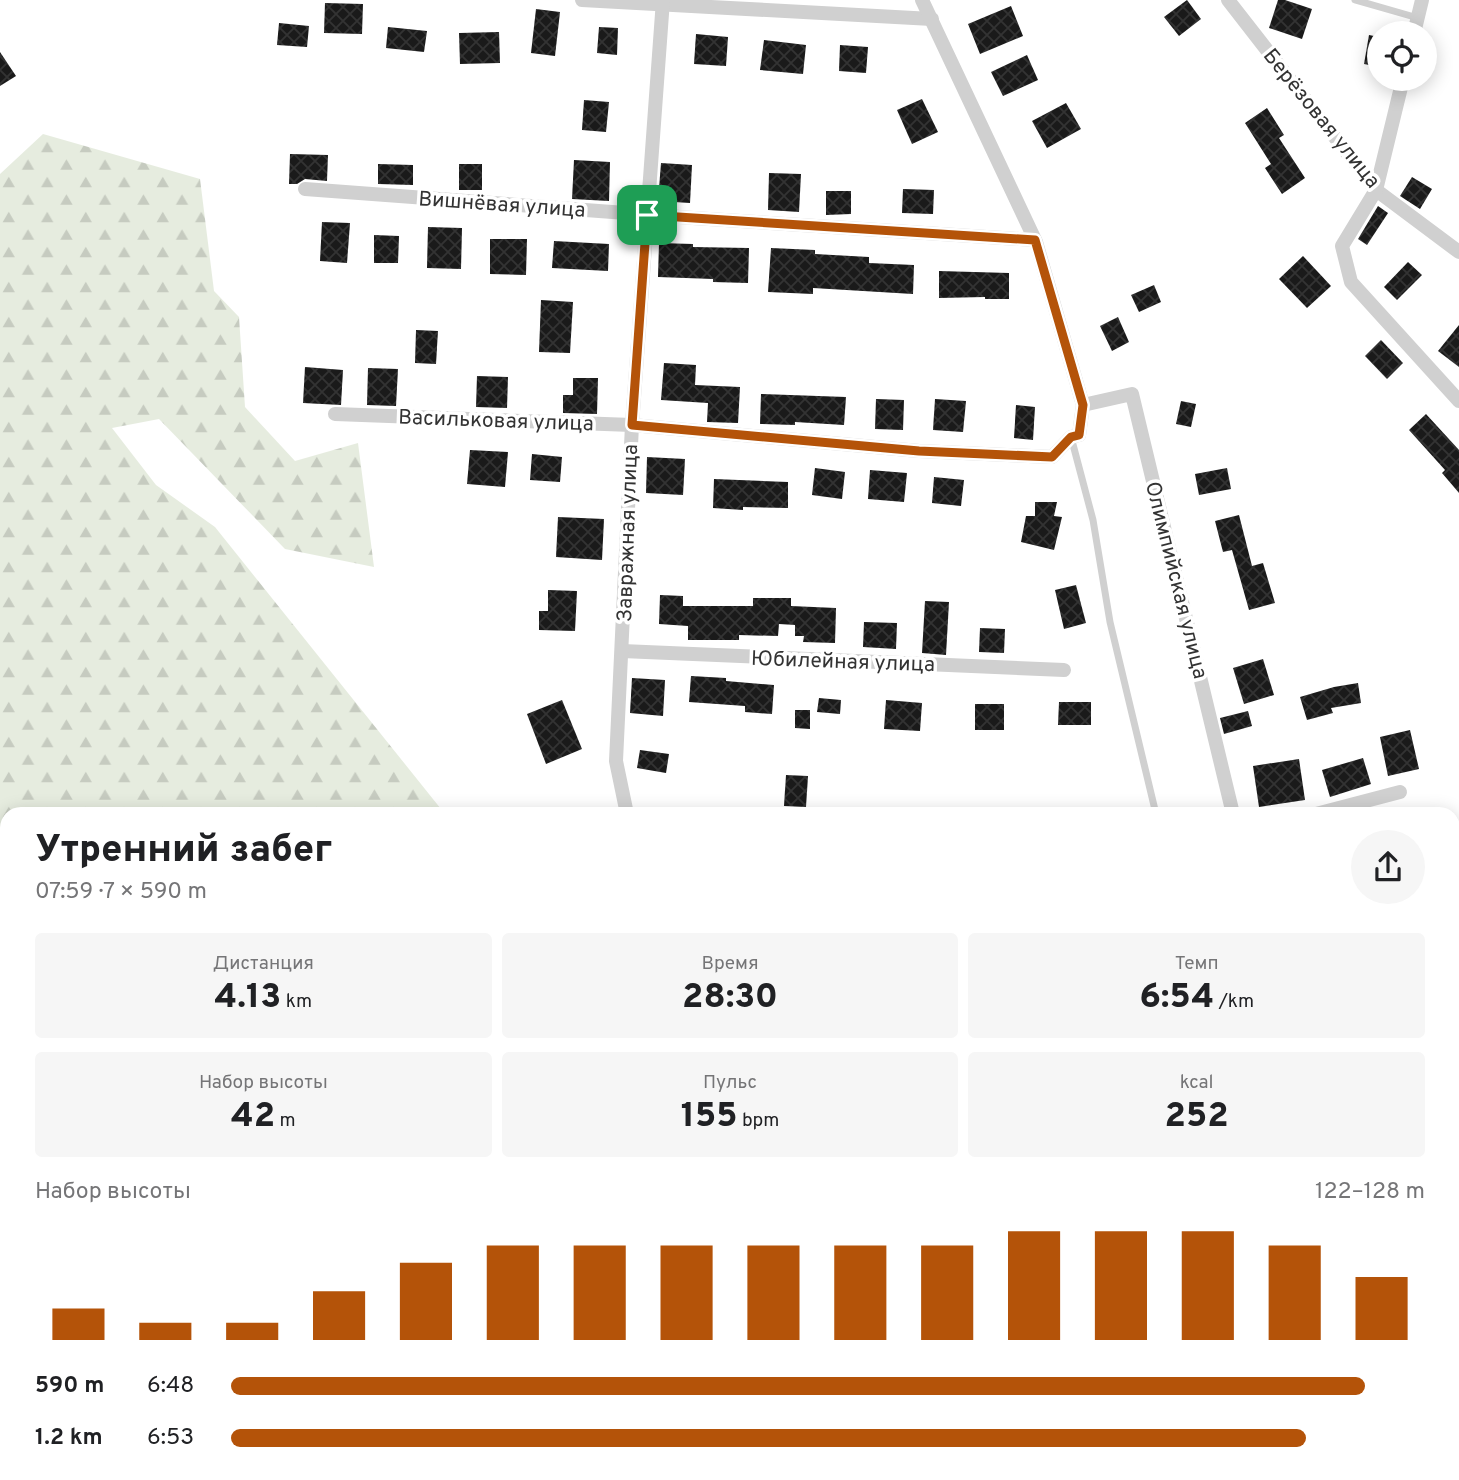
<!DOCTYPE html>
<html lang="ru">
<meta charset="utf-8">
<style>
body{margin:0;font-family:Overpass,sans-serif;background:#f6f6f6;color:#202124;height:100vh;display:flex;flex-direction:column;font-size:26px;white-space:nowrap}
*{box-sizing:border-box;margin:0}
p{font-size:23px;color:#757577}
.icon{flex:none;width:38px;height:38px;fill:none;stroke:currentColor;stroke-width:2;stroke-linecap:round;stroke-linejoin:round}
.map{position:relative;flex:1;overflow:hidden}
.details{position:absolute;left:0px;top:807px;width:1460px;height:674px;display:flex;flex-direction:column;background:#fff;border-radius:21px 21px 0 0;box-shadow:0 4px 18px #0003}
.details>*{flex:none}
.fabs{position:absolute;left:1367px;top:21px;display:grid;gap:14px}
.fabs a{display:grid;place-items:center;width:70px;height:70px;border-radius:50%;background:#fff;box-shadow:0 4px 18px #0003;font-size:35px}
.pin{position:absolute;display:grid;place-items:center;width:60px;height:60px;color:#fff;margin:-30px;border-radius:14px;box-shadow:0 4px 10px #0006}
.round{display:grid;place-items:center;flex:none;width:74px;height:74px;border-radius:37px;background:#f6f6f6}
.headline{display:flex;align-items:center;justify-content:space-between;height:119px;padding:0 35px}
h1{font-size:38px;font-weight:800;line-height:52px}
.figures{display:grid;grid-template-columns:repeat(3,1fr);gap:10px;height:119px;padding:7px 35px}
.figures div{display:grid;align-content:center;border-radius:7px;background:#f6f6f6;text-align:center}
.figures b{font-size:35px;font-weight:800}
.figures small{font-size:19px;font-weight:400}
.figures p{font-size:19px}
.chart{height:196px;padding:14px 35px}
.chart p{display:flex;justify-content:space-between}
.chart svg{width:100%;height:126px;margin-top:7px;stroke:#b45309;stroke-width:6}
ul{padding:0 35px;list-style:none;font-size:23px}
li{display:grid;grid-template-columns:112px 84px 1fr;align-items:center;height:52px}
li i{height:18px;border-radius:9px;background:#b45309}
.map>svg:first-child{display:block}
.forest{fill:url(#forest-firs)}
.building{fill:url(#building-cross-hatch)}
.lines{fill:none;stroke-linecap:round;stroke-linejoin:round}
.lane{stroke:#d0d0d0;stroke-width:7}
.street{stroke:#d0d0d0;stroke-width:14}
.route-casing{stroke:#fff;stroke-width:14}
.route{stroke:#b45309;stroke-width:9}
.labels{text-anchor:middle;stroke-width:7;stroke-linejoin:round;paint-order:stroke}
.street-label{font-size:21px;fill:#333;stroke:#fff}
</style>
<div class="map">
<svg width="1459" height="1480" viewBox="0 0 1459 1480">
<defs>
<pattern id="forest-firs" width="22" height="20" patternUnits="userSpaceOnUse" patternTransform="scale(1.75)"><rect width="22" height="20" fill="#e6ecdf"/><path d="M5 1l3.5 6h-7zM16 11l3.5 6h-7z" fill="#c6cbc0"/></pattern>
<pattern id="building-cross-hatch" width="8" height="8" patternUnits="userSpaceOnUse" patternTransform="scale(1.75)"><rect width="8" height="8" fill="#1a1a1a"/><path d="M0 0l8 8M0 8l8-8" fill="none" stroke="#333"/></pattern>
</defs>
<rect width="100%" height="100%" fill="#fff"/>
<g class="forest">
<path d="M43 134 200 179 214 291 239 317 245 407 295 461 358 443 374 567 285 549 159 419 112 428 156 485 215 527 445 814H7V1166L0 1159V174Z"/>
<path d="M7 1369V1474H555L551 1480H0V1383Z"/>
<path d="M587 1474H689L694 1480H585Z"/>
</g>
<g class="building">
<path d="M1187 0 1201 19 1179 36 1164 17Z"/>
<path d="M1278 0H1285L1312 9 1302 39 1269 28Z"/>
<path d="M325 3 363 4 362 34 324 33Z"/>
<path d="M1011 6 1023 36 980 54 968 24Z"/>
<path d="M536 9 560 12 555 56 531 53Z"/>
<path d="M279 23 309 26 307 47 277 45Z"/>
<path d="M388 27 427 31 424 52 386 48Z"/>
<path d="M599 27 618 28 617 55 597 53Z"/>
<path d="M499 32 500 63 460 64 459 33Z"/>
<path d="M696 34 728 37 726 66 694 64Z"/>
<path d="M1369 35 1379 37V67L1364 64Z"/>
<path d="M764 40 806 45 803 74 760 70Z"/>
<path d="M840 45 868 47 866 73 839 71Z"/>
<path d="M0 52 16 76 0 86Z"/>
<path d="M1027 55 1038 80 1003 96 991 72Z"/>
<path d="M922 99 938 132 912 144 897 110Z"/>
<path d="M584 100 609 102 606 132 582 130Z"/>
<path d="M1066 103 1081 129 1047 148 1032 121Z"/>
<path d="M1267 108 1284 135 1279 138 1305 178 1282 194 1265 168 1271 164 1245 123Z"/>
<path d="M290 154 328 155 327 181 305 179 297 184H289Z"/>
<path d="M574 160 610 162 609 201 572 199Z"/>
<path d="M661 163 692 165 690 203 658 201Z"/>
<path d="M378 164 413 165V185L378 184Z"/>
<rect x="459" y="164" width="23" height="26"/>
<path d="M769 173 801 174 799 212 768 210Z"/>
<path d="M1412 177 1432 189 1420 209 1400 196Z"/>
<path d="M903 189 934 190 933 214 902 213Z"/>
<path d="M826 191H851V214L826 215Z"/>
<path d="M1378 206 1388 213 1367 245 1358 239Z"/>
<path d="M322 222 350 223 347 263 320 261Z"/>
<path d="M428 227 462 228 461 269 427 268Z"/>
<path d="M374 235 399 236 398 263H374Z"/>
<path d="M490 239H527L526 275 490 274Z"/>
<path d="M554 241 609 244 608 271 552 268Z"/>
<path d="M659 243 693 244V247L749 248 748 283 713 282V279L658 277Z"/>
<path d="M771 248 815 250V254L869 257V263L914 265 913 294 813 288V294L768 292Z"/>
<path d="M1303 256 1331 286 1307 308 1279 279Z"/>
<path d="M1408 262 1422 275 1397 300 1384 287Z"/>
<path d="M939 271 1009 273V299H985V297L939 298Z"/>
<path d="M1154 285 1161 302 1139 312 1131 295Z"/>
<path d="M541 300 573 302 570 353 539 352Z"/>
<path d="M1118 317 1129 342 1112 351 1100 326Z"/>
<path d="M1459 325V367L1438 351Z"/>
<path d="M416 330 438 331 436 364 415 363Z"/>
<path d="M1381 340 1403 363 1387 379 1365 356Z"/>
<path d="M664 363 696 365 695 385 740 387 738 423 707 422 708 403 661 400Z"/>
<path d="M305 367 343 370 341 405 303 403Z"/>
<path d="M368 368 398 369 396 406 367 405Z"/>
<path d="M477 376 508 377 507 408 476 407Z"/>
<path d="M573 378H598L597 414 563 413V395H573Z"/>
<path d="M761 394 846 397 844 425 795 422V425L760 424Z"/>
<path d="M876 399 904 400 903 430 875 429Z"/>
<path d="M935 399 966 401 963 432 933 430Z"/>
<path d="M1181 401 1196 404 1191 427 1176 424Z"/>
<path d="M1016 405 1035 407 1033 440 1014 438Z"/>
<path d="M1426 414 1459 450V493L1442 473 1445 470 1409 430Z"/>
<path d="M470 450 508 452 505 487 467 484Z"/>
<path d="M532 454 562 457 560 482 530 480Z"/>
<path d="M647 457 685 459 683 495 646 493Z"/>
<path d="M815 468 845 472 842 499 812 495Z"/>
<path d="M1227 468 1231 489 1199 495 1195 474Z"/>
<path d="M870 470 907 473 904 502 868 499Z"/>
<path d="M934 477 964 480 961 506 932 503Z"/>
<path d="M714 479 788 482V508L743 507V510L713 508Z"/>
<path d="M1035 502H1057L1054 516 1062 517 1054 550 1021 542 1026 516H1035Z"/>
<path d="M1239 515 1252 566 1263 563 1275 603 1249 610 1232 550 1223 552 1215 521Z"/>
<path d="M558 517 604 519 602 560 556 557Z"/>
<path d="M1076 585 1086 623 1064 629 1055 590Z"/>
<path d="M548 590 577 591 575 631 539 630V611H548Z"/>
<path d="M660 595 683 596V606H753V598H791V606L836 608 835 643 803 642 804 636H795V625L779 624 778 636 739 635V640H688V626L659 624Z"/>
<path d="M925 601 949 602 946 655 922 653Z"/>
<path d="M864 622 897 623 896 649 863 647Z"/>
<path d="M980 628 1005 629 1004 653 979 652Z"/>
<path d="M1263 659 1274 695 1244 704 1233 668Z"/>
<path d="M691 676 726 678V681L774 685 772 714 745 712V706L689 702Z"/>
<path d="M632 678 665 680 663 716 630 713Z"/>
<path d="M1358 683 1361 703 1331 708 1333 713 1307 720 1300 697 1334 687Z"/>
<path d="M819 698 841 700 840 714 817 712Z"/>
<path d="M562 700 582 749 546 764 527 714Z"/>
<path d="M886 700 922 703 920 731 884 729Z"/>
<path d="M1059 702H1091V725H1058Z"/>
<rect x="975" y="704" width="29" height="26"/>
<path d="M795 710H810V729L795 728Z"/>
<path d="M1248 711 1252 726 1224 734 1220 718Z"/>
<path d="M1410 730 1419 769 1388 776 1380 737Z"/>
<path d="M640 750 669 754 666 773 637 768Z"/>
<path d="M1363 758 1371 784 1330 797 1322 770Z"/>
<path d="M1299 759 1305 800 1259 807 1253 766Z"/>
<path d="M786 775 808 776 806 807 784 806Z"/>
</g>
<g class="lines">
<g class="lane">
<path d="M1355 0 1418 18"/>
<path d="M1071 437 1093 520 1110 622 1156 814"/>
<path d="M1347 1474 1350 1480"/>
<path d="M1312 1480 1317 1474"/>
</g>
<g class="street">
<path d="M582 0 932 19"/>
<path d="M1228 0 1376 190 1459 252"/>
<path d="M1414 33 1422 0"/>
<path d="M1403 79 1376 190 1342 246 1351 282 1459 401"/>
<path d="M305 189 693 218 1035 240"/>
<path d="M1083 405 1132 394 1233 814"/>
<path d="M335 414 632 425 919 451 1052 457 1071 437 1079 435 1083 405 1036 242 922 0"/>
<path d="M622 651 1064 670"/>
<path d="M627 814 616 761 632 425 663 0"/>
<path d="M1316 814 1400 792"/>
<path d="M1452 938 1459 937"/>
<path d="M1452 1166 1459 1163"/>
<path d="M1016 1474 1019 1480"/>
</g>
</g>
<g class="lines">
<g class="route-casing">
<path id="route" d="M647 215 1035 240 1083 405 1079 435 1071 437 1052 457 919 451 632 425Z"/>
</g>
<use href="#route" class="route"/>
</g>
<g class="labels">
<g class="street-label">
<text transform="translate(1322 118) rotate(51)" y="7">Берёзовая улица</text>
<text transform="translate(502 204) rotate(4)" y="7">Вишнёвая улица</text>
<text transform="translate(496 420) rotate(2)" y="7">Васильковая улица</text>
<text transform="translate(627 533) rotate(-88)" y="7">Завражная улица</text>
<text transform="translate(1177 580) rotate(76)" y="7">Олимпийская улица</text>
<text transform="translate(843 661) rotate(2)" y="7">Юбилейная улица</text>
</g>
</g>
</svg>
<div class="fabs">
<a><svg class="icon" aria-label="locate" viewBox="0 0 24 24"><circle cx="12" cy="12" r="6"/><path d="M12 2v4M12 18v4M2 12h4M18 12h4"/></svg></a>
</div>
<div class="pin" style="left:647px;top:215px;background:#1e9e55"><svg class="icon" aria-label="arrive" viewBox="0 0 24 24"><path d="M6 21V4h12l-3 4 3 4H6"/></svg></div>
<section class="details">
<div class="headline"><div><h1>Утренний забег</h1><p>07:59 · 7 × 590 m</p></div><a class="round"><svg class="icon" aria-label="share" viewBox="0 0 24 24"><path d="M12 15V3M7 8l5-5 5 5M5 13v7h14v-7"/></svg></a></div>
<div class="figures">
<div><p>Дистанция</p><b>4.13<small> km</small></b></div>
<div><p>Время</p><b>28:30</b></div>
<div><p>Темп</p><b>6:54<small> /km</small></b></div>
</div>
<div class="figures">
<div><p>Набор высоты</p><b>42<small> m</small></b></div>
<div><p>Пульс</p><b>155<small> bpm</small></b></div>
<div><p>kcal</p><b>252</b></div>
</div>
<div class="chart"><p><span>Набор высоты</span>122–128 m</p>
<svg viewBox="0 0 160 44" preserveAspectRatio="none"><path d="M5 44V33M15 44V38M25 44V38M35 44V27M45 44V17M55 44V11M65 44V11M75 44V11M85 44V11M95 44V11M105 44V11M115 44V6M125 44V6M135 44V6M145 44V11M155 44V22"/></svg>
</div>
<ul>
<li><b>590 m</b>6:48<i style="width:95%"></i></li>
<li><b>1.2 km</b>6:53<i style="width:90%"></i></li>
</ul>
</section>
</div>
